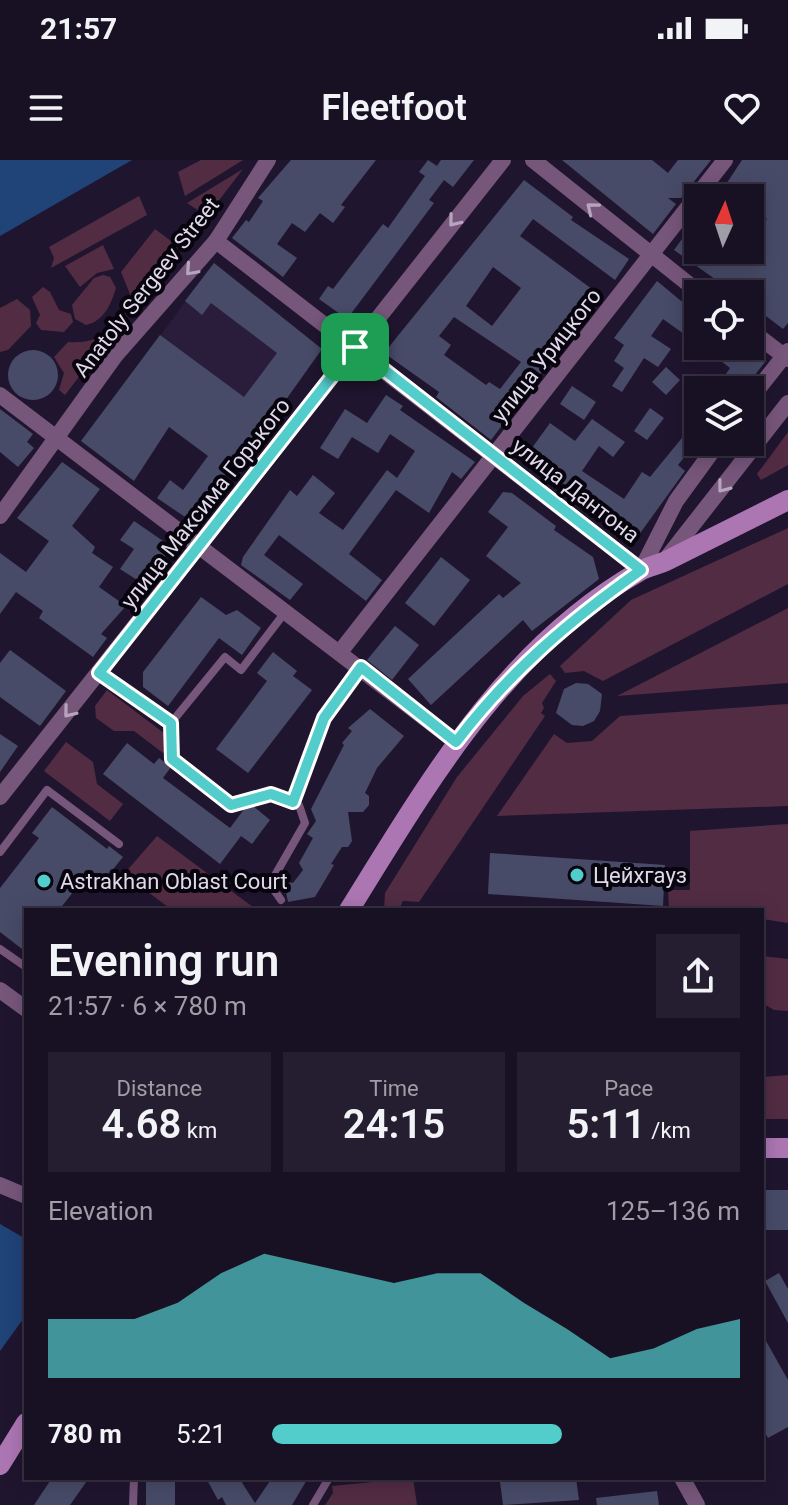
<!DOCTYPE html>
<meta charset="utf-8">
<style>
body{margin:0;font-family:Roboto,sans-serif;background:#251e30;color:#f1f3f6;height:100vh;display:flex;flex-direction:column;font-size:30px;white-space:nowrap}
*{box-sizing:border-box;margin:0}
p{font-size:26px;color:#9f9da6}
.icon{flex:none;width:44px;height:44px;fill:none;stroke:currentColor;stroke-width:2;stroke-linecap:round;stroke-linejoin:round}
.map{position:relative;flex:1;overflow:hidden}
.side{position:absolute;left:24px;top:748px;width:740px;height:572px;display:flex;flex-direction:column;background:#181023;border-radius:0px;box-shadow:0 4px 20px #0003,0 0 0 2px #363041}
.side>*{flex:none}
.needle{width:52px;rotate:3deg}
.fabs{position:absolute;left:684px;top:24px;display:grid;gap:16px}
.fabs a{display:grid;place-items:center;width:80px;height:80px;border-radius:0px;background:#181023;box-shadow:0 4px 20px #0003,0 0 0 2px #363041;font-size:40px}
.pin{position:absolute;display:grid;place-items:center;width:68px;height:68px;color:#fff;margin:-34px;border-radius:16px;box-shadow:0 4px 12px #0006}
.round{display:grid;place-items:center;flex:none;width:84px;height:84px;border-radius:0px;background:#251e30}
.summary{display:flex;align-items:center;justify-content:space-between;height:136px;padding:0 24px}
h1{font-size:44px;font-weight:600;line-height:60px}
.figures{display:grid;grid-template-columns:repeat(3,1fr);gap:12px;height:136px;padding:8px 24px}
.figures div{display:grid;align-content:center;border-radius:0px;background:#251e30;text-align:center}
.figures b{font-size:40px;font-weight:600}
.figures small{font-size:22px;font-weight:400}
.figures p{font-size:22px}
.chart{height:224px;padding:16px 24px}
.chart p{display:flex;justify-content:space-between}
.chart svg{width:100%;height:144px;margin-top:8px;fill:#53cdcb;opacity:.7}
ul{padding:0 24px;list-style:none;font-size:26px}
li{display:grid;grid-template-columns:128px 96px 1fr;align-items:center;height:60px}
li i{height:20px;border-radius:10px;background:#53cdcb}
.status{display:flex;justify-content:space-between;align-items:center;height:56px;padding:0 40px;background:#181023;direction:ltr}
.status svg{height:22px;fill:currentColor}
header{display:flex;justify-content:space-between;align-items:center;height:104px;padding:0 24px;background:#181023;font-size:36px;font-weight:600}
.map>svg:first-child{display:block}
.built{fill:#2a1d3c}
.green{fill:#522c43}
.water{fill:#204378}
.building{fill:#484b68;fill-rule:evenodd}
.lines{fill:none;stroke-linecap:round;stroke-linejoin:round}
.service{stroke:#77567b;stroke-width:8}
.minor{stroke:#77567b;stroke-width:16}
.secondary{stroke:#ac76b3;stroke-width:20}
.oneway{stroke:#b5a5be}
.route-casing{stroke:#fff;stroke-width:16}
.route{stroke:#53cdcb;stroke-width:10}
.poi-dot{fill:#53cdcb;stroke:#08040e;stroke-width:3}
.labels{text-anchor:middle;stroke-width:8;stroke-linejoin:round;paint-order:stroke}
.street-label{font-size:22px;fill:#dfd9ea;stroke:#08040e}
.poi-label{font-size:22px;fill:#dfd9ea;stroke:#08040e;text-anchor:start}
</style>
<div class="status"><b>21:57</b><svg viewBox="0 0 49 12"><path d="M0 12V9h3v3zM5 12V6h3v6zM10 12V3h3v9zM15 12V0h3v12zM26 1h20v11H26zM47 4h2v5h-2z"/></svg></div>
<header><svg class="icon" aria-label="menu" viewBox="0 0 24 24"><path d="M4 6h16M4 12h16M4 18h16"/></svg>Fleetfoot<svg class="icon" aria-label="heart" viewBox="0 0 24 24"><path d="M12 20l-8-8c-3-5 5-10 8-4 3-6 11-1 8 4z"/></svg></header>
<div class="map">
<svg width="788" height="1345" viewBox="0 0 788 1345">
<rect width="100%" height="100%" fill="#20152f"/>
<path class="built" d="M214 103 322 189 270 262 266 260 241 294 132 214Z"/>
<g class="green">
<path d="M201 0H243L185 36 178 12Z"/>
<path d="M243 9 207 56 187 43Z"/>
<path d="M139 36 147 55 51 108 54 98 49 87Z"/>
<path d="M155 69 179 87 122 164 119 160 130 134 121 112Z"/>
<path d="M103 85 114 109 97 113 80 127 65 106Z"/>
<path d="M103 115 110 117 116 128C111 144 104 161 86 165L75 159 72 145 94 118Z"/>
<path d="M43 127 50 132 59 150 71 154 73 162 64 172 41 170 36 163 40 155 32 137Z"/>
<path d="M17 139 30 150 31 166 8 190 0 192V148Z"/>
<path d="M114 164 118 166 65 235 59 230 64 213 54 197 68 182C89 183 100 180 114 164Z"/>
<path d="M788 272V305L761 320 757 314Z"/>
<path d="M788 368V424L603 521 584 511 565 513 560 506 631 440Z"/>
<path d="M788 448V523L617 536Z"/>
<path d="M550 514 556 521 542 543 544 548 541 553 545 556 419 742 403 741 399 750H384L385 733 457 617 523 536Z"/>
<path d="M107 530 173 580 163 593 134 571H114L96 558 95 546Z"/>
<path d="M788 544V646L497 656 554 574 567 583 592 581 620 556Z"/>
<path d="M66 582 93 602 97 624 123 644 110 661 44 611Z"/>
<path d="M788 664V763L762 759V750L669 749 668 730H690V671Z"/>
<path d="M157 676 257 750H172L124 714Z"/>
<path d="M762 796 788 799V851L774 850 762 843Z"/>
<path d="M788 915V959H762V917Z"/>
<path d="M413 1318 417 1345H325L333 1333 332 1326Z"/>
</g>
<g class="water">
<path d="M0 0H132L0 76Z"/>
<path d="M0 1064 26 1079V1155L0 1191Z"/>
</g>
<g class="building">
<path d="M291 0H376L341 45 345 47 333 63 320 53 305 72 292 63 277 84 297 98 283 117 232 78 246 60 249 62 263 41 258 38Z"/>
<path d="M428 0 437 6 441 0H474L453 27 444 20 429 40 434 43 347 159 319 139 328 126 333 129 383 64 388 68 425 16 419 12Z"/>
<path d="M562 0H652L668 13 678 0H711L681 38H668L676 44 653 74Z"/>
<path d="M742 0H788V163L783 169 750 144V134H736L674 90 698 57V90H750V82L767 59 750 47V38H717Z"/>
<path d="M524 20 573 57 571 60 629 99 615 120 533 59 520 76 600 135 491 280 436 237 439 232 384 193ZM493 107 521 128 492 166 466 146ZM454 157 521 202 500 229 489 222 486 225 444 195 451 185 439 176Z"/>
<path d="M214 103 322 189 270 262 266 259 191 361 157 338 170 320 183 330 208 296 169 267 134 321 81 281 160 175 244 237 277 193 211 143 202 155 185 141Z"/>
<path d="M657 121 698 155V184L663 159 651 176 671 189 658 207 644 198 622 232 612 226 624 208 614 201 624 185 614 178Z"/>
<path d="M725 186H741L765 202 743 230H715L730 208 717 198Z"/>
<circle cx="33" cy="215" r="25"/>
<path d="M666 207 680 220 666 235 652 222Z"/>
<path d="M572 226 596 242 584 260 560 244Z"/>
<path d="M386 235 403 246 400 250 475 302 461 319 452 312 429 353 396 330 349 394 382 420 366 441 279 375 264 395 303 424 290 440 241 405 243 397 290 330 297 336 313 315 335 333 319 353 343 370 387 310 397 318 415 291 390 274 378 293 352 277 338 299 320 288 345 249 367 263Z"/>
<path d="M650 248 664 258 647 280 634 271Z"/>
<path d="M0 249 33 274 27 282 34 288 18 307 0 292Z"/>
<path d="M592 259 625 282 613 297 599 286 582 311 624 339 642 312 650 317 686 273 697 281 678 305 685 311 633 383 575 345 580 338 524 299 550 263 575 281Z"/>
<path d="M62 302 100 329 72 366 95 387 92 393 113 407 99 427 126 446 101 474 107 478 93 497 39 458 43 451 16 432 0 454V393L26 412 49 381 17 358Z"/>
<path d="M503 332 512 333 556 366 554 370 593 397 599 419 532 471 523 460 431 545 408 519 499 434 503 438 521 423 486 396 508 367 488 352Z"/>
<path d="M134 361 169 385 168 392 145 425 120 409 134 389 120 380Z"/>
<path d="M441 397 470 420 434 466 405 443Z"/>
<path d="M201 437 226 455 237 450 261 468 242 495 219 478 168 546 143 527V512Z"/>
<path d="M395 466 419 485 392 520 367 500Z"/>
<path d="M10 490 66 531 40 566 0 537V503Z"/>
<path d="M273 492 297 511 293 516 312 530 248 613 216 589 267 521 257 513Z"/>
<path d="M576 523 588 524 602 534 600 551 594 561 583 566 572 565 556 553 564 529Z"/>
<path d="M370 549 404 576 377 608 365 633 369 636V645L363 652H348L352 681 348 687H342L331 704 334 705 315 737 288 742 284 722 293 723 303 710 299 703 313 678 307 674 316 661 311 649 344 585 342 583 352 571 348 568Z"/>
<path d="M0 574 18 586 0 612Z"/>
<path d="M127 583 154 604 159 598 171 607 163 618 230 668 245 648 253 646 270 660 252 684 241 676 220 704 103 614Z"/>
<path d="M52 647 107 689 109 686 123 697 101 724 88 713 59 750H26V792L0 772V728L39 678 32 673Z"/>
<path d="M490 693 665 705 663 746 488 734Z"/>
<rect x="762" y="1030" width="26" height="40"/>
<path d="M779 1113 788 1129V1163L765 1121Z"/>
<path d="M762 1174 788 1220V1267L768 1278 762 1267Z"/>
<path d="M52 1318H89L70 1345H34Z"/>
<rect x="146" y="1318" width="29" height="27"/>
<path d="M206 1318H239L255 1343 272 1318H308L292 1345H226L222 1337 218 1340Z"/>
<path d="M532 1318H576L579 1340 503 1345 500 1322Z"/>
<path d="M657 1331 659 1345H597L596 1338Z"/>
</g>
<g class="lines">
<g class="service">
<path d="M99 513 171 563"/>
<path d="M293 642 324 558 361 507"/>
<path d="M0 692 47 630 119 684"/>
<path d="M281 740 270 724 305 663 299 645 271 634 231 645 172 599 171 563 225 497 241 510 286 451"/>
<path d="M0 789 26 807"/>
<path d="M133 1345 134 1318"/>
<path d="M313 1345 329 1318"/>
</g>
<g class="minor">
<path d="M533 0 701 134"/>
<path d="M216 81 641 410 676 341 719 282"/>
<path d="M750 170 788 199"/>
<path d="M0 235 456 582"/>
<path d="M750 239 788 191"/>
<path d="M0 356 115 196 216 81 268 0"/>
<path d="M666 399 788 243"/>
<path d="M340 492 725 0"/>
<path d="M0 637 503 0"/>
<path d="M0 830 26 849"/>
<path d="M0 1025 26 1036"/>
<path d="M682 1318 697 1345"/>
</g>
<g class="secondary">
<path d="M349 750C428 623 505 488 640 411 648 406 659 405 668 400 708 380 748 360 788 340"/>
<path d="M762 988H788"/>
<path d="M0 1305 26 1263"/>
</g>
</g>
<defs><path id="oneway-chevron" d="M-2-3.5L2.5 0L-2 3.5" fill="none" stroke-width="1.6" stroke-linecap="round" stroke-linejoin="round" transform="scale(2)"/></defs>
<g class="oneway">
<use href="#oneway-chevron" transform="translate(592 48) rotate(-141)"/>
<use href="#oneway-chevron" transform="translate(454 61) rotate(129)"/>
<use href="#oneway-chevron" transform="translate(191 110) rotate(132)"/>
<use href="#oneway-chevron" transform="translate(723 327) rotate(128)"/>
<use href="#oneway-chevron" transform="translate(69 552) rotate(129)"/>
</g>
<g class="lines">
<g class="route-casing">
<path id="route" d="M355 187 641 410C570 460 509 512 456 582L361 507 324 558 293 642 271 634 231 645 172 599 171 563 99 513Z"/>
</g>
<use href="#route" class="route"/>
</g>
<g class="poi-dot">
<circle cx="577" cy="715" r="8"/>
<circle cx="44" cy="721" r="8"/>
</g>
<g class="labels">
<g class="street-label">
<text transform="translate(146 127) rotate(-52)" y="8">Anatoly Sergeev Street</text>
<text transform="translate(546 195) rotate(-52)" y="8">улица Урицкого</text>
<text transform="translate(576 330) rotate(38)" y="8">улица Дантона</text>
<text transform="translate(205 343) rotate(-52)" y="8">улица Максима Горького</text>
</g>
<g class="poi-label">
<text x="593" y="723">Цейхгауз</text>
<text x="60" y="729">Astrakhan Oblast Court</text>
</g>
</g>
</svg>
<div class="fabs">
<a><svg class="needle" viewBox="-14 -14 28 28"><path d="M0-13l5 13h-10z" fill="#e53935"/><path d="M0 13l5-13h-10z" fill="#9f9da6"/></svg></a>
<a><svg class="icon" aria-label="locate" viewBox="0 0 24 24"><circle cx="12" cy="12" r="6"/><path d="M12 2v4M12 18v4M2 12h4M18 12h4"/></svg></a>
<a><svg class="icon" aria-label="layers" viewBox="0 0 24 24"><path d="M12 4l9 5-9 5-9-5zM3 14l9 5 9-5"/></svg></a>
</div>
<div class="pin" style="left:355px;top:187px;background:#1e9e55"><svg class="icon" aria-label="arrive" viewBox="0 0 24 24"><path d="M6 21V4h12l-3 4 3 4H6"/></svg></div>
<section class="side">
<div class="summary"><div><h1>Evening run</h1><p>21:57 · 6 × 780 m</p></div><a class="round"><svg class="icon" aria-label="share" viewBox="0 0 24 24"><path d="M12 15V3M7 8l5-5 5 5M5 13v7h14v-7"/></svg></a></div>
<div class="figures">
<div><p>Distance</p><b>4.68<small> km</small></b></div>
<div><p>Time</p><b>24:15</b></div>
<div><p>Pace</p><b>5:11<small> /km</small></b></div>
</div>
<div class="chart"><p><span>Elevation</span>125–136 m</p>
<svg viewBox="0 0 160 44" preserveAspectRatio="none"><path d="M0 44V26L10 26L20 26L30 21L40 12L50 6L60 9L70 12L80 15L90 12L100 12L110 21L120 29L130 38L140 35L150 29L160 26V44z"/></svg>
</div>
<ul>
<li><b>780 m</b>5:21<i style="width:62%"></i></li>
</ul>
</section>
</div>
